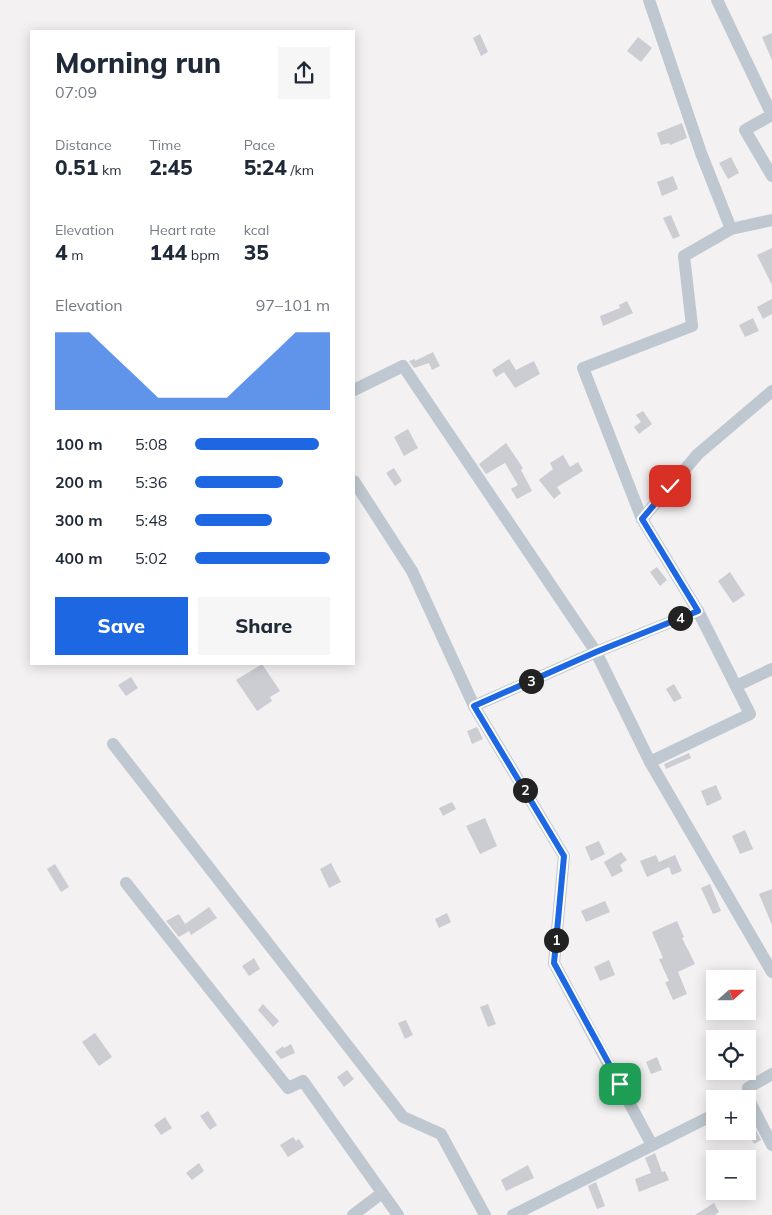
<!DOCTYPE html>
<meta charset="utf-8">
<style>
body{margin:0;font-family:Mulish,sans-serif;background:#f6f6f7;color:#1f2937;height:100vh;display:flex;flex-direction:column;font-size:19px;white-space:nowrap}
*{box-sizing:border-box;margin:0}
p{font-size:16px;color:#747a83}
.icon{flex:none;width:28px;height:28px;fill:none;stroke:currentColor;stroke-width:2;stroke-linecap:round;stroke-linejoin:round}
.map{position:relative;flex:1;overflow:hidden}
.side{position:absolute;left:30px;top:30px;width:325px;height:635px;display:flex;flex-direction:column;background:#fff;border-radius:0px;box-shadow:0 2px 12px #0003}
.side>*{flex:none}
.needle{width:32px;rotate:69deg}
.buttons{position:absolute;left:706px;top:970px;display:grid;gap:10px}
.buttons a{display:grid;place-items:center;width:50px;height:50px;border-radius:0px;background:#fff;box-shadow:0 2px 12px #0003;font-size:25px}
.pin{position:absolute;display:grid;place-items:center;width:42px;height:42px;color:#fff;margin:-21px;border-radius:10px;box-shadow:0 2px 8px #0006}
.km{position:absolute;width:25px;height:25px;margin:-12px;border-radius:50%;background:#222;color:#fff;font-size:14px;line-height:25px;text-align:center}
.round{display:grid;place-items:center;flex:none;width:52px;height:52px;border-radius:0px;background:#f6f6f7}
.headline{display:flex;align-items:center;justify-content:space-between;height:85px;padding:0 25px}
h1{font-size:28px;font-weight:800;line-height:38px}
.stats{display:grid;grid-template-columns:repeat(3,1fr);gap:8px;height:85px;padding:5px 25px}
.stats div{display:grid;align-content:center}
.stats b{font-size:21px;font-weight:800}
.stats small{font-size:14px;font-weight:400}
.stats p{font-size:14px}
.chart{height:140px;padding:10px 25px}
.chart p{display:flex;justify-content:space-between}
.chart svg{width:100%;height:90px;margin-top:5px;fill:#1d68e2;opacity:.7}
.primary-button{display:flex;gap:10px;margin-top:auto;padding:10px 25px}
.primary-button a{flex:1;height:58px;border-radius:0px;background:#1d68e2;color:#fff;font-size:20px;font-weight:800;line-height:58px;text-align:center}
.primary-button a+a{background:#f6f6f7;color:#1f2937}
ul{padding:0 25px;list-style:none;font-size:16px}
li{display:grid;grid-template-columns:80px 60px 1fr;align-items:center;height:38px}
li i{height:12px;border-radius:6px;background:#1d68e2}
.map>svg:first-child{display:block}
.building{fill:#cbcdd3}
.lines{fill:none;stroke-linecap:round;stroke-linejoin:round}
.minor{stroke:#bfc8d0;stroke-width:12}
.route-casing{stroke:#fff;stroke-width:10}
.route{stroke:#1d68e2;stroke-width:6}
</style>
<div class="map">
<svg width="772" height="1215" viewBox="0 0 772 1215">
<rect width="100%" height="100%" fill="#f3f1f1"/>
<g class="building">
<path d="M772 33V60L762 37Z"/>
<path d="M480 34 488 52 481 56 473 38Z"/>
<path d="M638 37 652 48 641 62 627 51Z"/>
<path d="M682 123 687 138 670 145 669 143 661 145 657 133Z"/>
<path d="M731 157 739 173 728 179 719 163Z"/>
<path d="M673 176 678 189 662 196 657 182Z"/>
<path d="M671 215 680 236 673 239 663 218Z"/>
<path d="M772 248V285L757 255Z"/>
<path d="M772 299V314L763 319 757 307Z"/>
<path d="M627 301 633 313 603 326 600 316 620 308 619 305Z"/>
<path d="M753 318 759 331 745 337 739 325Z"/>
<path d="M433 352 440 366 432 370 429 363 414 368 409 361 415 359V361Z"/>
<path d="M509 359 516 370 534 361 540 374 515 388 504 372 496 377 492 370Z"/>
<path d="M643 411 652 424 639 434 634 427 641 422 636 415Z"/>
<path d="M408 429 418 448 404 456 394 437Z"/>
<path d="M506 443 523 468 521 470 532 491 517 499 511 489 518 485 505 463 486 474 479 464Z"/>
<path d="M563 455 570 467 578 462 583 471 557 487 561 493 554 499 539 480 553 469 550 463Z"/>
<path d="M394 468 402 481 395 486 386 473Z"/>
<path d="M657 567 667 580 660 586 650 572Z"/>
<path d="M730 572 745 595 733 603 718 581Z"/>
<path d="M262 664 280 691 270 697 272 701 257 711 236 680Z"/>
<path d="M131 677 138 688 126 696 118 685Z"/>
<path d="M674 684 682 698 674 702 666 689Z"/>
<path d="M477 727 483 739 472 744 467 731Z"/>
<path d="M689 753 691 758 666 769 664 764Z"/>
<path d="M716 785 722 799 707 806 701 791Z"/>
<path d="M452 802 456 809 443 816 439 808Z"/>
<path d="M485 818 497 846 480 854 466 826Z"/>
<path d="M745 830 753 849 740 854 732 836Z"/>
<path d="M599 841 605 854 591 861 585 847Z"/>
<path d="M621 852 627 860 620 865 623 871 612 877 604 862Z"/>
<path d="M656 855 659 862 675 855 682 871 672 875 669 867 647 877 640 861Z"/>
<path d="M331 863 341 882 329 888 320 869Z"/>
<path d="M55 864 69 887 61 892 47 869Z"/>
<path d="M710 884 721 911 713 914 701 888Z"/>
<path d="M772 889V925L759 894Z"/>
<path d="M605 901 610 912 586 922 581 911Z"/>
<path d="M209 907 217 918 191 935 189 931 179 937 166 921 179 914 185 924Z"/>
<path d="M447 913 451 922 439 928 435 919Z"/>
<path d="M677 921 684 937 682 938 695 964 678 972 687 994 673 1000 665 982 669 981 659 959 663 958 652 932Z"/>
<path d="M254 958 260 969 249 976 242 966Z"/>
<path d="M609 960 615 975 600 981 594 967Z"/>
<path d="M263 1004 279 1021 273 1027 258 1010Z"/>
<path d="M488 1004 496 1024 488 1027 480 1007Z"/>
<path d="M406 1020 413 1035 405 1039 398 1023Z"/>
<path d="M95 1033 112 1057 99 1066 82 1042Z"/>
<path d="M291 1044 295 1053 281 1059 275 1052 283 1046 284 1048Z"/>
<path d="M657 1057 662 1070 651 1074 646 1062Z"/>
<path d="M347 1070 354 1079 344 1087 337 1077Z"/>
<path d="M208 1111 217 1125 210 1130 200 1116Z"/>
<path d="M165 1117 172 1128 161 1135 154 1125Z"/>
<path d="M752 1123 761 1140 754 1144 748 1131V1125Z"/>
<path d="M293 1137 296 1141 299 1139 304 1147 288 1157 280 1145Z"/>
<path d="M655 1153 662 1172 665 1171 669 1180 639 1192 635 1179 651 1173 645 1158Z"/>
<path d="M199 1163 204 1171 192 1180 186 1173Z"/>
<path d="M528 1165 534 1178 506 1191 501 1180Z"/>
<path d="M596 1182 605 1206 597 1209 588 1186Z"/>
<path d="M714 1203 719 1212 715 1215H695Z"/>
</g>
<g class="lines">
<g class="minor">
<path d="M649 0 701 153 731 229"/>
<path d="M717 0 772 115 745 130 772 176"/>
<path d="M354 390 403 366 596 652 650 762 772 972"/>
<path d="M354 481 412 571 474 706 564 856 554 963 652 1145"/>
<path d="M642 519 698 454 772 391"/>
<path d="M736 686 772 669"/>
<path d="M474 706 596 652 698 611"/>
<path d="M113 744 403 1117 441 1134 485 1215"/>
<path d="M650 762 750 714 698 611 642 519 583 368 692 326 684 256 731 229 772 220"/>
<path d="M126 883 288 1088 303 1081 398 1215"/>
<path d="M748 1098 772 1145"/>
<path d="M746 1099 748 1098V1088L772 1074"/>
<path d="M353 1215 382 1193"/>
<path d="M513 1215 715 1114"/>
</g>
</g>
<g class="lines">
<g class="route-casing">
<path id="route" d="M620 1084 554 963 564 856 474 706 596 652 698 611 642 519 670 486"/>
</g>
<use href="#route" class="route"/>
</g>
</svg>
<div class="buttons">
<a><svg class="needle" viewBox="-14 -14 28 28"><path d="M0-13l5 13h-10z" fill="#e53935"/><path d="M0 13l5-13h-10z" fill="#747a83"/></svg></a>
<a><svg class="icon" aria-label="locate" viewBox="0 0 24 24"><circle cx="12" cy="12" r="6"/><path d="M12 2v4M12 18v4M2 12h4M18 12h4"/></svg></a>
<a>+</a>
<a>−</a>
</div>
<div class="pin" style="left:620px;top:1084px;background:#1e9e55"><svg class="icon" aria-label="arrive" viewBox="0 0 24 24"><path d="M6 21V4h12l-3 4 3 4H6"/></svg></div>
<div class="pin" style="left:670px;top:486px;background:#d93025"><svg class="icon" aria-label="check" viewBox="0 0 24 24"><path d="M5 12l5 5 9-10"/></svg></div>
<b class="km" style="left:556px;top:940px">1</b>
<b class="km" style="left:525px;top:790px">2</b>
<b class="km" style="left:531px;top:681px">3</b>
<b class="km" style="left:680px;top:618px">4</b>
<section class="side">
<div class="headline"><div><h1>Morning run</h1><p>07:09</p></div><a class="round"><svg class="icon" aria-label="share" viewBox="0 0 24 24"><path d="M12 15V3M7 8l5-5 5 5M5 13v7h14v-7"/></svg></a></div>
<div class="stats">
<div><p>Distance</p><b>0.51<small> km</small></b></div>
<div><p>Time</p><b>2:45</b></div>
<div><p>Pace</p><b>5:24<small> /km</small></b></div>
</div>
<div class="stats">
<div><p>Elevation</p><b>4<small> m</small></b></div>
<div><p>Heart rate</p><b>144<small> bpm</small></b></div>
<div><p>kcal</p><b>35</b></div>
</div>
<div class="chart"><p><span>Elevation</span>97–101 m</p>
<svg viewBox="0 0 160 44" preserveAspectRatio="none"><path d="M0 44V6L10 6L20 6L30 14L40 22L50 30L60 38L70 38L80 38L90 38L100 38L110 30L120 22L130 14L140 6L150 6L160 6V44z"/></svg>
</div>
<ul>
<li><b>100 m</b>5:08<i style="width:92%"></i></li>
<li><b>200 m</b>5:36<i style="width:65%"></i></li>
<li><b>300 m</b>5:48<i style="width:57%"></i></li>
<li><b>400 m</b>5:02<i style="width:100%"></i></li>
</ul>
<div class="primary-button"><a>Save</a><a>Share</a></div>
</section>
</div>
